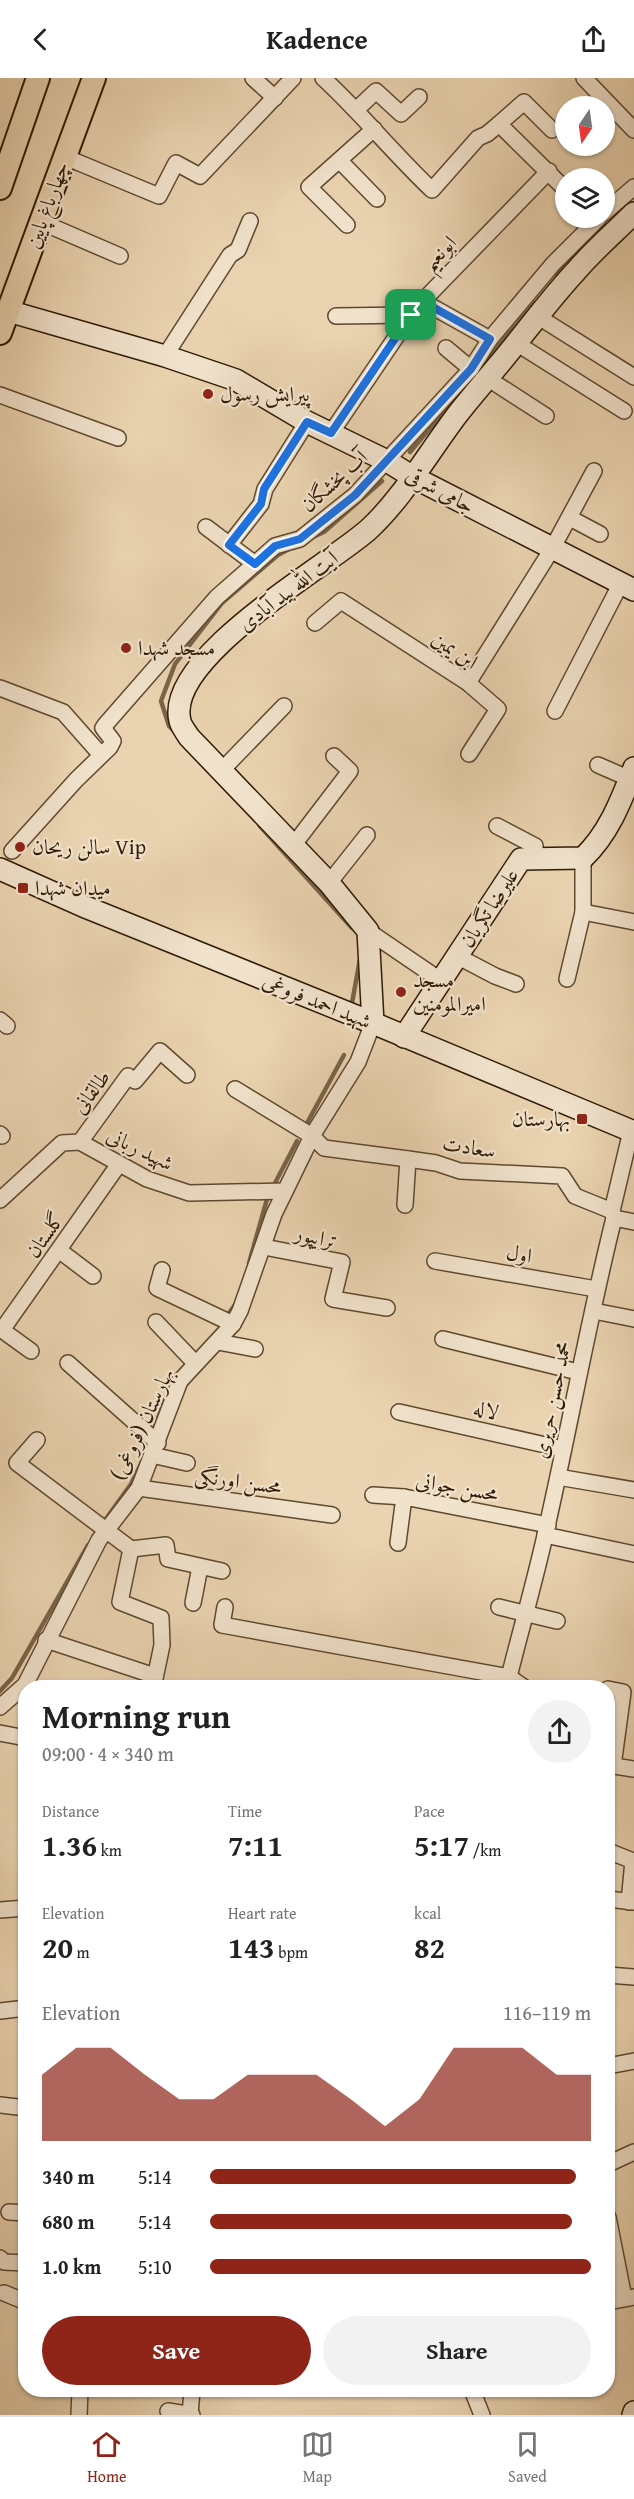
<!DOCTYPE html>
<meta charset="utf-8">
<style>
body{margin:0;font-family:"Gentium Book Plus",Amiri,serif;background:#f2f2f2;color:#222;height:100vh;display:flex;flex-direction:column;font-size:22px;white-space:nowrap}
*{box-sizing:border-box;margin:0}
p{font-size:20px;color:#767676}
.icon{flex:none;width:33px;height:33px;fill:none;stroke:currentColor;stroke-width:2;stroke-linecap:round;stroke-linejoin:round}
.map{position:relative;flex:1;overflow:hidden}
.side{position:absolute;left:18px;top:1602px;width:597px;height:717px;display:flex;flex-direction:column;background:#fff;border-radius:24px;box-shadow:0 2px 4px #0004}
.side>*{flex:none}
.needle{width:39px;rotate:193deg}
.tools{position:absolute;left:555px;top:18px;display:grid;gap:12px}
.tools a{display:grid;place-items:center;width:60px;height:60px;border-radius:50%;background:#fff;box-shadow:0 2px 4px #0004;font-size:30px}
.pin{position:absolute;display:grid;place-items:center;width:51px;height:51px;color:#fff;margin:-26px;border-radius:12px;box-shadow:0 3px 9px #0006}
.round{display:grid;place-items:center;flex:none;width:63px;height:63px;border-radius:32px;background:#f2f2f2}
.overview{display:flex;align-items:center;justify-content:space-between;height:102px;padding:0 24px}
h1{font-size:33px;font-weight:700;line-height:45px}
.stats{display:grid;grid-template-columns:repeat(3,1fr);gap:9px;height:102px;padding:6px 24px}
.stats div{display:grid;align-content:center}
.stats b{font-size:30px;font-weight:700}
.stats small{font-size:16px;font-weight:400}
.stats p{font-size:16px}
.chart{height:168px;padding:12px 24px}
.chart p{display:flex;justify-content:space-between}
.chart svg{width:100%;height:108px;margin-top:6px;fill:#8f2418;opacity:.7}
.cta{display:flex;gap:12px;margin-top:auto;padding:12px 24px}
.cta a{flex:1;height:69px;border-radius:36px;background:#8f2418;color:#fff;font-size:24px;font-weight:700;line-height:69px;text-align:center}
.cta a+a{background:#f2f2f2;color:#222}
ul{padding:0 24px;list-style:none;font-size:20px}
li{display:grid;grid-template-columns:96px 72px 1fr;align-items:center;height:45px}
li i{height:15px;border-radius:8px;background:#8f2418}
header{display:flex;justify-content:space-between;align-items:center;height:78px;padding:0 24px;background:#fff;font-size:27px;font-weight:700}
.menu{display:flex;justify-content:space-around;align-items:center;height:84px;border-top:2px solid #e0e0e0;background:#fff;font-size:16px;color:#767676}
.menu a{display:grid;justify-items:center;gap:3px}
.menu .active{color:#8f2418}
.map>svg:first-child{display:block}
.lines{fill:none;stroke-linecap:round;stroke-linejoin:round}
.stream{stroke:#796448;stroke-width:4.5}
.street-casing{stroke:#5e492f;stroke-width:18}
.secondary-casing{stroke:#2f1b04;stroke-width:24}
.primary-casing{stroke:#2f1b04;stroke-width:26}
.street{stroke:#f1e2cc;stroke-width:15}
.secondary{stroke:#f1e2cc;stroke-width:21}
.primary{stroke:#ead3b0;stroke-width:22}
.route-casing{stroke:#fff;stroke-width:12}
.route{stroke:#1a73e8;stroke-width:8}
.poi-dot{fill:#8f2418;stroke:#f1e2cc;stroke-width:2}
.labels{text-anchor:middle;stroke-width:4.5;stroke-linejoin:round;paint-order:stroke}
.street-label{font-size:21px;fill:#2f1b04;stroke:#f1e2cc}
.poi-label{font-size:21px;fill:#2f1b04;stroke:#f1e2cc;text-anchor:start}
</style>
<header><svg class="icon" aria-label="back" viewBox="0 0 24 24"><path d="M15 5l-7 7 7 7"/></svg>Kadence<svg class="icon" aria-label="share" viewBox="0 0 24 24"><path d="M12 15V3M7 8l5-5 5 5M5 13v7h14v-7"/></svg></header>
<div class="map">
<svg width="634" height="2337" viewBox="0 0 634 2337">
<rect width="100%" height="100%" fill="#ead3b0"/>
<filter id="stains"><feTurbulence type="fractalNoise" baseFrequency=".00333" numOctaves="4"/><feColorMatrix values="0 0 0 0 .2 0 0 0 0 .09 0 0 0 0 .02 0 0 0 .5 -.17"/></filter>
<radialGradient id="worn" r=".72"><stop offset=".6" stop-color="#630" stop-opacity="0"/><stop offset="1" stop-color="#630" stop-opacity=".3"/></radialGradient>
<g class="lines">
<g class="stream">
<path d="M557 198 580 172 589 166"/>
<path d="M476 295 535 225"/>
<path d="M410 374 469 304"/>
<path d="M313 459 324 454 382 403"/>
<path d="M175 654 169 648 161 623 175 586 222 525 278 477 289 471"/>
<path d="M259 747 352 850"/>
<path d="M352 925 360 881"/>
<path d="M306 1047 344 977"/>
<path d="M275 1105 297 1063"/>
<path d="M249 1185 267 1121"/>
<path d="M226 1239 237 1224"/>
<path d="M155 1348 167 1317"/>
<path d="M103 1445 131 1406 142 1384"/>
<path d="M0 1613 12 1600 88 1467"/>
</g>
<g class="street-casing">
<g id="street">
<path d="M253 0 275 20"/>
<path d="M323 0C361 35 394 76 432 112L478 60 487 56 499 46 566 112"/>
<path d="M584 0 634 52"/>
<path d="M357 31 376 13 401 36 419 19"/>
<path d="M499 46 524 24 552 52"/>
<path d="M65 79 159 118 176 85 200 98 293 0"/>
<path d="M340 83 377 121"/>
<path d="M604 135 634 109"/>
<path d="M41 144 120 178"/>
<path d="M347 147 309 109 374 51"/>
<path d="M422 223 490 261"/>
<path d="M336 238 411 237"/>
<path d="M537 238 634 299"/>
<path d="M516 265 624 333"/>
<path d="M446 270 471 291"/>
<path d="M165 278 230 177 238 172 250 143"/>
<path d="M487 300 546 338"/>
<path d="M0 317 118 360"/>
<path d="M331 355 415 231 549 93"/>
<path d="M570 440 600 456"/>
<path d="M206 449 255 486"/>
<path d="M229 467 261 426 265 411 307 344"/>
<path d="M315 545 341 523 468 605 498 631 469 676"/>
<path d="M468 605 552 471 594 393"/>
<path d="M0 610 63 634 101 677"/>
<path d="M555 633 621 505"/>
<path d="M598 687 630 701"/>
<path d="M222 692 284 628"/>
<path d="M497 748 535 768 536 780"/>
<path d="M292 769 350 693 334 678"/>
<path d="M12 773 76 702 110 669 113 663 103 650 105 647 217 519 275 468 300 461 355 417 471 291 490 261 553 186 599 140"/>
<path d="M329 805 367 757"/>
<path d="M583 834 634 844"/>
<path d="M368 853 440 902"/>
<path d="M457 878 495 898 516 906"/>
<path d="M567 901 583 834V780"/>
<path d="M0 942 7 948"/>
<path d="M235 1011 312 1058 324 1070 408 1081 436 1085 460 1093 562 1098 575 1118 612 1133"/>
<path d="M0 1056 2 1058"/>
<path d="M80 1064 128 998 135 1003 160 973 187 997"/>
<path d="M0 1122 62 1065 80 1064 147 1101 189 1115 285 1113"/>
<path d="M405 1127 408 1081"/>
<path d="M614 1140 634 1144"/>
<path d="M264 1169 342 1184 333 1221 387 1230"/>
<path d="M60 1173 93 1198"/>
<path d="M435 1183 596 1211"/>
<path d="M162 1192 157 1210 233 1246"/>
<path d="M594 1233 634 1241"/>
<path d="M156 1244 195 1285"/>
<path d="M443 1261 578 1294"/>
<path d="M218 1264 255 1271"/>
<path d="M31 1273 2 1252 119 1086"/>
<path d="M68 1285 158 1365"/>
<path d="M399 1334 563 1371"/>
<path d="M37 1362 17 1385 131 1471 120 1524 161 1540 162 1567 153 1610"/>
<path d="M152 1377 187 1385"/>
<path d="M558 1399 634 1412"/>
<path d="M139 1410 332 1437"/>
<path d="M373 1417 404 1419"/>
<path d="M545 1457 634 1476"/>
<path d="M398 1465 404 1419 548 1447"/>
<path d="M131 1471 166 1467 168 1481 222 1493"/>
<path d="M193 1525 200 1489"/>
<path d="M225 1529 222 1547 509 1599 525 1610"/>
<path d="M499 1529 557 1543"/>
<path d="M46 1562 155 1598"/>
<path d="M509 1599C522 1547 537 1496 548 1444 571 1342 589 1240 614 1140L612 1133 631 1053"/>
<path d="M608 1611 623 1614 613 1688"/>
<path d="M0 1629 25 1607 99 1462 139 1410 180 1303 233 1246 240 1233 274 1136 312 1058 358 984 373 945"/>
<path d="M0 1655 26 1660"/>
<path d="M608 1687 634 1691"/>
<path d="M608 1773 633 1783 629 1824"/>
<path d="M608 1821 634 1824"/>
<path d="M0 1832 26 1830"/>
<path d="M608 1897 634 1899"/>
<path d="M0 1933 26 1930"/>
<path d="M608 1988 634 1983"/>
<path d="M0 2027 26 2030"/>
<path d="M608 2086 634 2074"/>
<path d="M9 2134 26 2135"/>
<path d="M608 2139 624 2220"/>
<path d="M0 2180 4 2184 26 2185"/>
<path d="M4 2215 26 2224"/>
<path d="M608 2224 634 2219"/>
<path d="M472 2312 482 2337"/>
<path d="M168 2333 192 2337"/>
<path d="M79 2337 80 2312"/>
<path d="M190 2337 192 2312"/>
</g>
</g>
<g class="secondary-casing">
<g id="secondary">
<path d="M8 233 165 278 236 302 307 344 387 383 413 399 634 512"/>
<path d="M0 791 83 828 373 945 634 1054"/>
<path d="M373 945 368 853 329 805 189 659C186 654 181 648 180 643 164 580 326 489 368 452 402 421 429 374 457 337 471 319 486 302 501 284 526 254 549 222 576 193 594 172 615 154 634 135"/>
<path d="M404 959 521 781 583 780C609 755 621 723 634 690"/>
<path d="M633 2337 634 2334"/>
</g>
</g>
<g class="primary-casing">
<g id="primary">
<path d="M0 110 38 0"/>
<path d="M0 255 94 0"/>
</g>
</g>
<use href="#street" class="street"/>
<use href="#secondary" class="secondary"/>
<use href="#primary" class="primary"/>
</g>
<g class="lines">
<g class="route-casing">
<path id="route" d="M422 223 490 261 471 291 355 417 300 461 275 468 255 486 229 467 261 426 264 411 307 344 331 355 411 237Z"/>
</g>
<use href="#route" class="route"/>
</g>
<g class="poi-dot">
<circle cx="208" cy="316" r="6"/>
<circle cx="126" cy="570" r="6"/>
<circle cx="20" cy="769" r="6"/>
<rect x="17" y="804" width="12" height="12" rx="3"/>
<circle cx="401" cy="914" r="6"/>
<rect x="576" y="1035" width="12" height="12" rx="3"/>
</g>
<g class="labels">
<g class="street-label">
<text transform="translate(47 127) rotate(-70)" y="7">چهارباغ پایین</text>
<text transform="translate(439 175) rotate(-46)" y="7">ابونعیم</text>
<text transform="translate(334 403) rotate(-42)" y="7">آب پخشگان</text>
<text transform="translate(440 412) rotate(28)" y="7">جامی شرقی</text>
<text transform="translate(288 513) rotate(-37)" y="7">آیت الله بید آبادی</text>
<text transform="translate(455 572) rotate(34)" y="7">ابن یمین</text>
<text transform="translate(489 830) rotate(-57)" y="7">علیرضا تگریان</text>
<text transform="translate(317 923) rotate(22)" y="7">شهید احمد فروغی</text>
<text transform="translate(91 1014) rotate(-53)" y="7">طالقانی</text>
<text transform="translate(469 1069) rotate(9)" y="7">سعادت</text>
<text transform="translate(140 1071) rotate(26)" y="7">شهید ربانی</text>
<text transform="translate(45 1157) rotate(-55)" y="7">گلستان</text>
<text transform="translate(316 1159) rotate(13)" y="7">ترایپور</text>
<text transform="translate(519 1176) rotate(10)" y="7">اول</text>
<text transform="translate(552 1322) rotate(-78)" y="7">محمد حسن حریری</text>
<text transform="translate(486 1332) rotate(13)" y="7">لاله</text>
<text transform="translate(142 1346) rotate(-65)" y="7">بهارستان (فروغی)</text>
<text transform="translate(238 1403) rotate(8)" y="7">محسن اورنگی</text>
<text transform="translate(457 1409) rotate(10)" y="7">محسن جوانی</text>
</g>
<g class="poi-label">
<text x="220" y="323">پیرایش رسول</text>
<text x="138" y="577">مسجد شهدا</text>
<text x="32" y="776">سالن ریحان Vip</text>
<text x="35" y="817">میدان شهدا</text>
<text x="413" y="909">مسجد<tspan x="413" dy="24">امیرالمومنین</tspan></text>
<text x="570" y="1048" text-anchor="end">بهارستان</text>
</g>
</g>
<rect width="100%" height="100%" filter="url(#stains)"/>
<rect width="100%" height="100%" fill="url(#worn)"/>
</svg>
<div class="tools">
<a><svg class="needle" viewBox="-14 -14 28 28"><path d="M0-13l5 13h-10z" fill="#e53935"/><path d="M0 13l5-13h-10z" fill="#767676"/></svg></a>
<a><svg class="icon" aria-label="layers" viewBox="0 0 24 24"><path d="M12 4l9 5-9 5-9-5zM3 14l9 5 9-5"/></svg></a>
</div>
<div class="pin" style="left:411px;top:237px;background:#1e9e55"><svg class="icon" aria-label="arrive" viewBox="0 0 24 24"><path d="M6 21V4h12l-3 4 3 4H6"/></svg></div>
<section class="side">
<div class="overview"><div><h1>Morning run</h1><p>09:00 · 4 × 340 m</p></div><a class="round"><svg class="icon" aria-label="share" viewBox="0 0 24 24"><path d="M12 15V3M7 8l5-5 5 5M5 13v7h14v-7"/></svg></a></div>
<div class="stats">
<div><p>Distance</p><b>1.36<small> km</small></b></div>
<div><p>Time</p><b>7:11</b></div>
<div><p>Pace</p><b>5:17<small> /km</small></b></div>
</div>
<div class="stats">
<div><p>Elevation</p><b>20<small> m</small></b></div>
<div><p>Heart rate</p><b>143<small> bpm</small></b></div>
<div><p>kcal</p><b>82</b></div>
</div>
<div class="chart"><p><span>Elevation</span>116–119 m</p>
<svg viewBox="0 0 160 44" preserveAspectRatio="none"><path d="M0 44V17L10 6L20 6L30 17L40 27L50 27L60 17L70 17L80 17L90 27L100 38L110 27L120 6L130 6L140 6L150 17L160 17V44z"/></svg>
</div>
<ul>
<li><b>340 m</b>5:14<i style="width:96%"></i></li>
<li><b>680 m</b>5:14<i style="width:95%"></i></li>
<li><b>1.0 km</b>5:10<i style="width:100%"></i></li>
</ul>
<div class="cta"><a>Save</a><a>Share</a></div>
</section>
</div>
<nav class="menu">
<a class="active"><svg class="icon" aria-label="home" viewBox="0 0 24 24"><path d="M3 11l9-7 9 7M6 9v11h12V9"/></svg>Home</a>
<a><svg class="icon" aria-label="map" viewBox="0 0 24 24"><path d="M3 6l6-2 6 2 6-2v14l-6 2-6-2-6 2zM9 4v14M15 6v14"/></svg>Map</a>
<a><svg class="icon" aria-label="saved" viewBox="0 0 24 24"><path d="M7 4h10v16l-5-4-5 4z"/></svg>Saved</a>
</nav>
